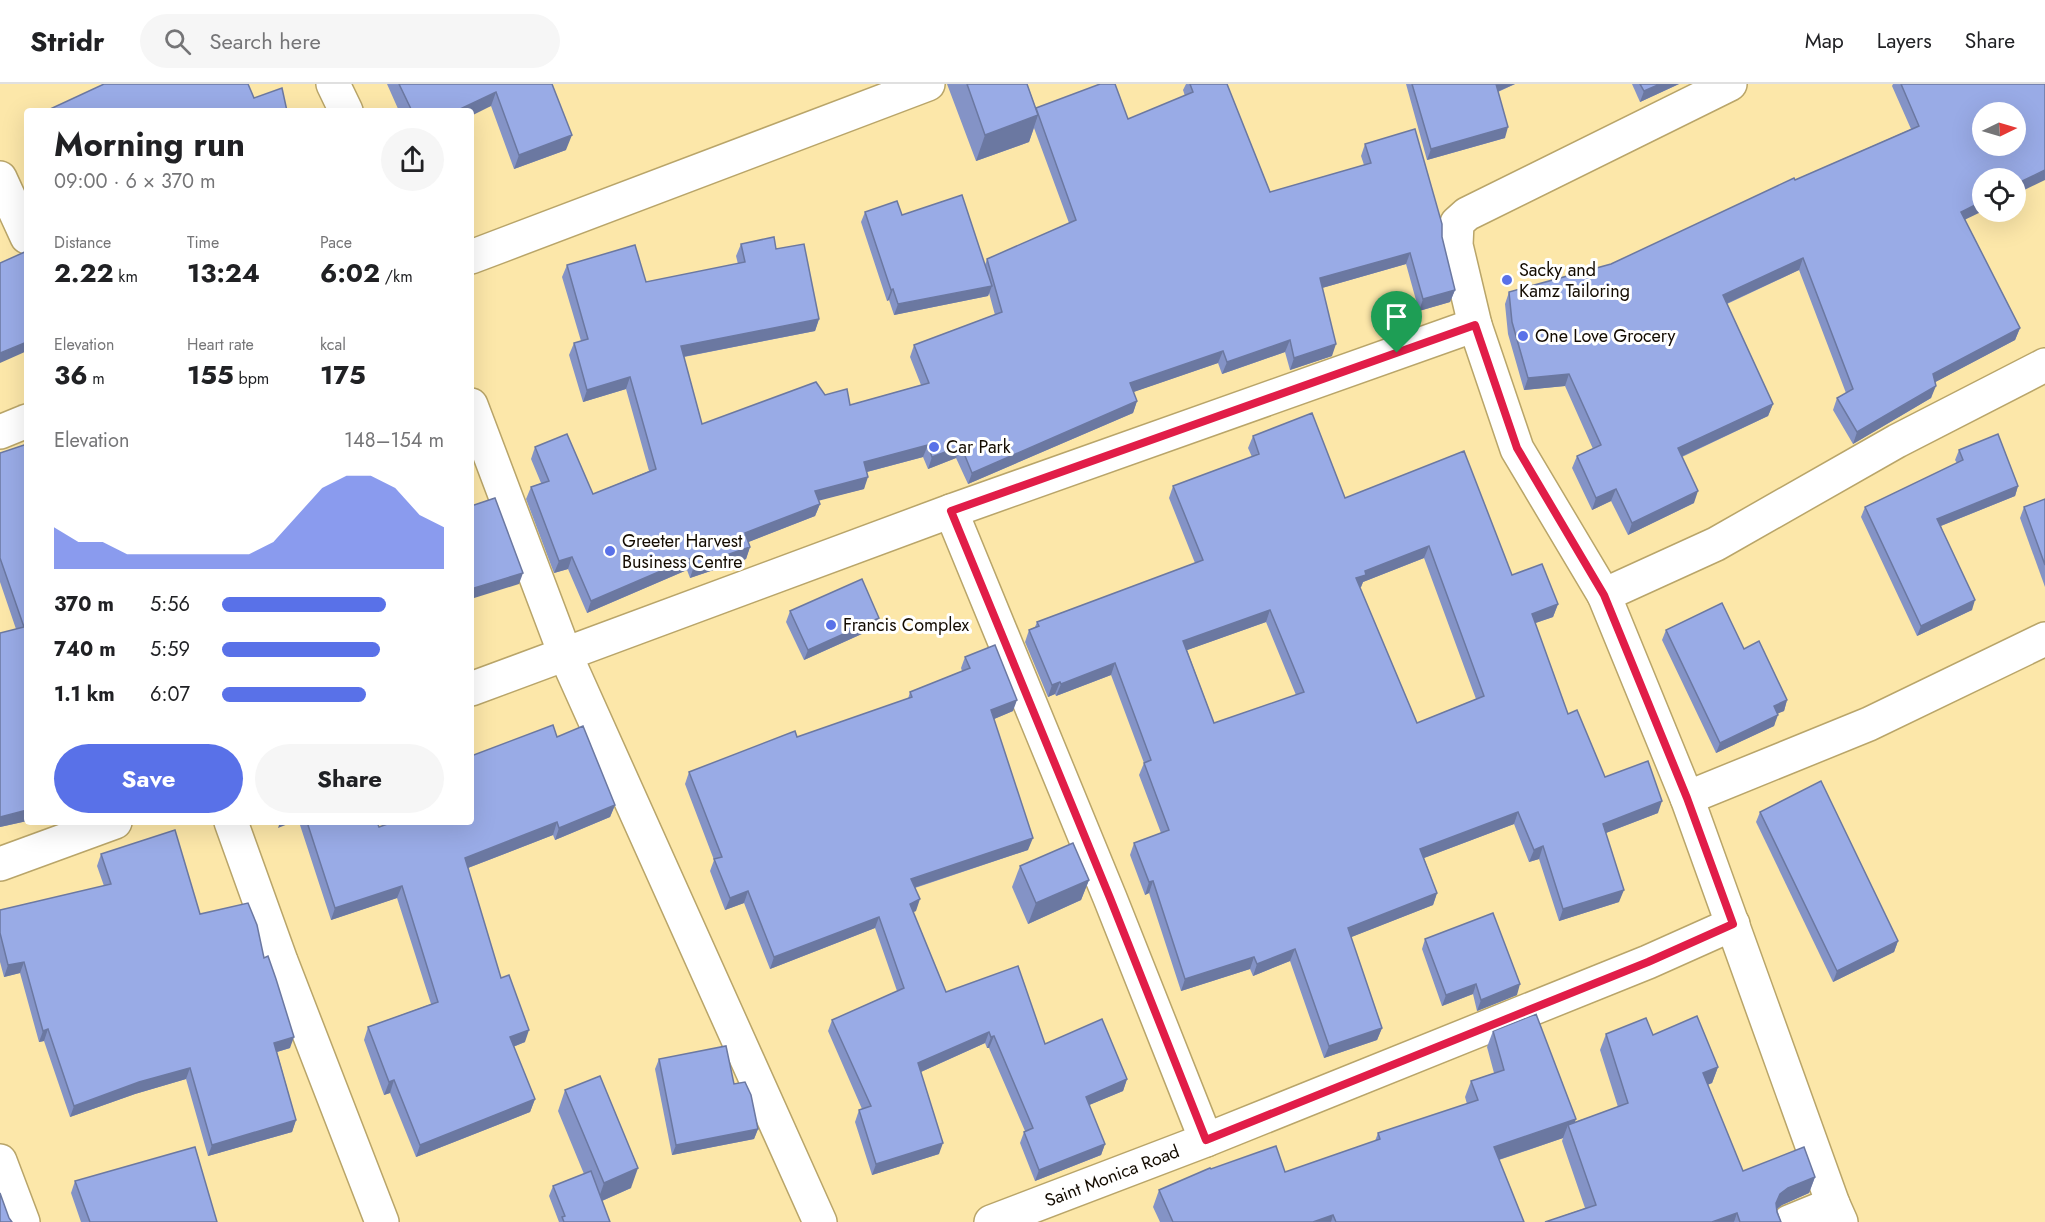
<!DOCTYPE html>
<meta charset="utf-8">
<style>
body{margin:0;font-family:Jost,sans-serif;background:#f6f6f6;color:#202124;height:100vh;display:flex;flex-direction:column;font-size:22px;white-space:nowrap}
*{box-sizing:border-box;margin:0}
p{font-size:20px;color:#757577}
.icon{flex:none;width:33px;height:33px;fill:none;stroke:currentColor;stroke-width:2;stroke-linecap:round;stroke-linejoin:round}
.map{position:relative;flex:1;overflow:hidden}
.panel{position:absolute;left:24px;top:24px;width:450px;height:717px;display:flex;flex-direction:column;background:#fff;border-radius:6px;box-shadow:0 6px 24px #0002}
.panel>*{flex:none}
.needle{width:39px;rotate:85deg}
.fabs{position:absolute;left:1972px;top:18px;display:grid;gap:12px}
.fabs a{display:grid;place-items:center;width:54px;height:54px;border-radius:50%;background:#fff;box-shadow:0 6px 24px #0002;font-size:30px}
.pin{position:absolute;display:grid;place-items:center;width:51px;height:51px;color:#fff;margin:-62px -26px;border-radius:50% 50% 50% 0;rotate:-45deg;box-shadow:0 0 6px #0007}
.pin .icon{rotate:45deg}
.round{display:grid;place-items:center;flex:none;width:63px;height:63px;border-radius:32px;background:#f6f6f6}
.summary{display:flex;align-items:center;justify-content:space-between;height:102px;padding:0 30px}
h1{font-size:33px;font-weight:700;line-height:45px}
.stats{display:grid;grid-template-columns:repeat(3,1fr);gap:9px;height:102px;padding:6px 30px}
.stats div{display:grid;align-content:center}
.stats b{font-size:26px;font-weight:700}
.stats small{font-size:16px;font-weight:400}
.stats p{font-size:16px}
.chart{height:168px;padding:12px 30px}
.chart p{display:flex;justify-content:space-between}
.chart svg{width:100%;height:108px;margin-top:6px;fill:#5971e8;opacity:.7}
.button{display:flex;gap:12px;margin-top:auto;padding:12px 30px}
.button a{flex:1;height:69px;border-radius:36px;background:#5971e8;color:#fff;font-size:24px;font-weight:700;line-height:69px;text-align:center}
.button a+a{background:#f6f6f6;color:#202124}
ul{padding:0 30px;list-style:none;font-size:20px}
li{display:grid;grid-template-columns:96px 72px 1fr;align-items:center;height:45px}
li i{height:15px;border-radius:8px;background:#5971e8}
header{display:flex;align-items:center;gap:36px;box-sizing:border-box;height:84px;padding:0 30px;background:#fff;border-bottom:2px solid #e0e0e0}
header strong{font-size:28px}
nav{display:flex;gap:33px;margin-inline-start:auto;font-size:21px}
.search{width:420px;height:54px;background:#f6f6f6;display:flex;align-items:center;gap:15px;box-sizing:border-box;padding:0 21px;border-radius:33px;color:#757577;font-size:22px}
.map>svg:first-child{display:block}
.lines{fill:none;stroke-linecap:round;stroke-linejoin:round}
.minor-casing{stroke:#b9a569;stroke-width:36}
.minor{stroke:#fff;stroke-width:33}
.wall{fill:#8493c6;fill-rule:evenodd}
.shaded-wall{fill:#6b78a1}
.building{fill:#99abe6;stroke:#6b78a1;stroke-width:1.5;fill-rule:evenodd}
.route-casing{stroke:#fff;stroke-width:12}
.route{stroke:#e11d48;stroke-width:8}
.poi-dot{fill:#5971e8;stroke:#fff;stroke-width:2}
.labels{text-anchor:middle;stroke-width:6;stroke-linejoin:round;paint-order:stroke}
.poi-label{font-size:18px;fill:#130b00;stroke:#fff;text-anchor:start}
.street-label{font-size:18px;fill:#130b00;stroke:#fff}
</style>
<header>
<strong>Stridr</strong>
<div class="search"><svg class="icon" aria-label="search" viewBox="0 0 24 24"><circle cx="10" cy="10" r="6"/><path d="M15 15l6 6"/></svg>Search here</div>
<nav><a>Map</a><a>Layers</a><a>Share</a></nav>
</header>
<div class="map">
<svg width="2045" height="1138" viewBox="0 0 2045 1138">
<rect width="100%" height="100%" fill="#fce7a9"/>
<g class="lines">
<g class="minor-casing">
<g id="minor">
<path d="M333 0 346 27"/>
<path d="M0 94 27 153"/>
<path d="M471 173 928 0"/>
<path d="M471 321 565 570 820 1138"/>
<path d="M0 348 27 337"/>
<path d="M951 427 1110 814 1206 1056"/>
<path d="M1604 511 1517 365 1475 241 1456 161 1457 139 1467 130 1730 0"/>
<path d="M471 605 951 427 1475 241"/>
<path d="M1687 714 1869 640 2045 555"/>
<path d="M231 738 281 877 382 1138"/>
<path d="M0 780 115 738"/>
<path d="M0 1077 23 1138"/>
<path d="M991 1138 1206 1056 1648 878 1733 840"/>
<path d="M1789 1138 1833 1120"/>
<path d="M1841 1138 1833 1120 1687 714 1604 511 1716 460 1897 357 2045 281"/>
</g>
</g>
<use href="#minor" class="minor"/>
</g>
<g class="wall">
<path d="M387 0H552L566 66 514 85 491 22 471 27H399Z"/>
<path d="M947 0H1027L1036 24 1128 35 1185 12 1183 6 1186 0H1227L1270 108 1364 81 1361 72 1365 60 1442 153 1455 206 1450 218 1419 227 1406 180 1322 204 1332 272 1290 286 1285 268 1222 290 1218 279 1133 308 1137 317 1133 329 968 400 956 374 928 385 923 373 867 388 864 405 818 416 820 420 815 432 748 458 750 463 746 475 690 494 687 486 587 529 568 485 554 489 526 415 531 403 541 399 531 375 535 363 593 410 649 387 626 305 583 318 569 271 574 259 581 257 562 193 567 181 646 198 738 180 736 172 741 160 776 165 819 235 815 247 684 273 702 340 825 311 850 321 921 301 910 273 914 261 995 231 989 209 988 212 894 231 889 216 887 217 861 138 865 128 902 131 985 181 987 175 1069 139 1034 44 1029 58 976 77Z"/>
<path d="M1406 0H1515L1498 8 1505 54 1427 76Z"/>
<path d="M1632 0H1679L1640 18Z"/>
<path d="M1893 0H2045L1965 136 2020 244 2015 256 1935 298 1931 314 1853 360 1833 326 1837 314 1846 309 1799 186 1727 220 1773 320 1768 332 1682 373 1694 419 1628 451 1611 417 1592 426 1572 384 1577 372 1593 365 1565 302 1524 306 1508 250 1505 220 1509 208 1611 180 1795 96 1911 45 1892 2Z"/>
<path d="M1253 352 1345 414 1512 491 1558 520 1553 533 1535 539 1568 630 1605 693 1658 729 1606 749 1619 818 1559 837 1539 775 1529 778 1514 740 1424 774 1437 809 1433 821 1351 853 1382 944 1377 956 1324 974 1290 877 1253 892 1250 885 1181 907 1149 809 1145 811 1130 771 1134 759 1161 749 1139 691 1144 679 1111 591 1056 612 1055 610 1048 613 1025 558 1029 546 1035 543 1037 538 1195 479 1169 414 1173 402 1252 373 1248 364ZM1424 474 1476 615 1417 639 1360 504 1361 503 1363 498ZM1266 538 1296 611 1214 639 1187 566Z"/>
<path d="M27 360V737L0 743 16 545 0 498V369Z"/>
<path d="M1959 366 2018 402 2015 412 1941 442 1972 526 1917 552 1861 433 1865 423 1957 379 1955 376Z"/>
<path d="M2045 415V503L2020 434 2024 423Z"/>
<path d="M790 527 879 534 875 544 804 576 786 538Z"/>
<path d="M1666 546 1744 565 1787 616 1784 627 1777 629 1774 642 1716 669 1662 556Z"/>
<path d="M965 573 1013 627 994 635 1028 766 915 804 916 827 913 828 946 908 1045 960 1127 995 1123 1007 1089 1021 1105 1060 1101 1071 1035 1097 1020 1059 1024 1048 1025 1047 989 964H987L985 959 921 988 939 1070 872 1091 855 1038 859 1026 862 1025 828 947 832 936 897 907 875 844 770 885 744 819 725 826 710 787 714 776 685 700 689 688 797 653 908 615 910 608 962 587 961 584Z"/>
<path d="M557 653 615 721 610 733 555 756 553 751 468 784 501 894 525 958 513 963 535 1015 530 1028 416 1073 390 1009 384 1011 364 956 368 943 431 920 397 814 331 836 299 738H377L379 743 471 738Z"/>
<path d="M1760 728 1898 857 1894 868 1833 898 1756 738Z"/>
<path d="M101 770 200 830 264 874 290 964 277 968 296 1036 292 1048 208 1072 186 995 135 1010 70 1033 44 957 39 958 20 889 4 893 0 878V826L104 802 97 782Z"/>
<path d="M1020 782 1089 796 1081 816 1028 840 1012 803Z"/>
<path d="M1425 855 1517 911 1477 927 1473 910 1442 922 1422 865Z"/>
<path d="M1493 947 1575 1038 1618 1023 1600 966 1606 950 1653 951 1718 983 1712 999 1707 1001 1743 1087 1815 1093 1809 1109 1782 1121 1777 1125 1781 1138H1545L1585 1124 1562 1057 1563 1054 1499 1076 1524 1138H1160L1153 1123 1159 1106 1211 1085 1285 1088 1375 1057 1378 1049 1467 1020 1465 1013 1471 997 1494 989 1487 963Z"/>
<path d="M659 975 734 1000 758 1045 754 1055 672 1071 655 985Z"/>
<path d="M565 1006 631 1104 602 1117 610 1138H559L549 1112 553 1102 584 1090 558 1027Z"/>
<path d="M75 1097 217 1138H81L71 1109Z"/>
</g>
<g class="shaded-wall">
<path d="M1496 0H1515L1492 10Z"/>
<path d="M1660 0H1679L1640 18 1644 7Z"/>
<path d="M496 8 491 22 471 32V27H456Z"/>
<path d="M1038 31 1029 58 976 77 985 51Z"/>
<path d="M1508 43 1505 54 1427 76 1431 65Z"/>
<path d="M572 51 566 66 514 85 519 71Z"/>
<path d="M2045 86V96L2016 110V100Z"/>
<path d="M1983 117V127L1956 140 1961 128Z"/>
<path d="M1410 169 1406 180 1315 206 1320 194Z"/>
<path d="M1803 174 1799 186 1719 223 1723 211Z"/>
<path d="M992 202 988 212 894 231 898 220Z"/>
<path d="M893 205 889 216 887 217 891 206Z"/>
<path d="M1455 206 1450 218 1419 227 1423 215Z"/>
<path d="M819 235 815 247 677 274 681 262Z"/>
<path d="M2020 244 2015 256 1928 302 1933 290Z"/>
<path d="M1290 256 1285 268 1222 290 1227 278Z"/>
<path d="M27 258V267L0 279V269Z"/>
<path d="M1336 260 1332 272 1290 286 1294 274Z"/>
<path d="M1223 267 1218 279 1125 311 1130 299Z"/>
<path d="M1569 290 1565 302 1524 306 1528 294Z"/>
<path d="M630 293 626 305 583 318 587 306Z"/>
<path d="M1936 302 1931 314 1853 360 1857 348Z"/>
<path d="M1137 317 1133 329 968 400 972 389Z"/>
<path d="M1773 320 1768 332 1674 376 1678 364Z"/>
<path d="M928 361 923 373 859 390 864 378Z"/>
<path d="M961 362 956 374 928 385 932 373Z"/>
<path d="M868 393 864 405 810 419 815 407Z"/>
<path d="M2018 402 2015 412 1933 445 1937 435Z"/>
<path d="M1616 405 1611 417 1592 426 1596 414Z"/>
<path d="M1698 407 1694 419 1628 451 1632 439Z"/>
<path d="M820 420 815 432 741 461 745 449Z"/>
<path d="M1429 462 1424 474 1363 498 1361 503 1351 506 1356 494 1365 487Z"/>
<path d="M750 463 746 475 690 494 694 482Z"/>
<path d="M572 473 568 485 554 489 559 477Z"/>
<path d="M691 474 687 486 587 529 591 517Z"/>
<path d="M523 489 519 500 471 515V505Z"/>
<path d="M1975 516 1972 526 1917 552 1921 542Z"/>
<path d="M1558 520 1553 533 1527 542 1532 530Z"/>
<path d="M1270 526 1266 538 1179 569 1183 557Z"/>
<path d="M879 534 875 544 804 576 808 566Z"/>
<path d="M1115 579 1111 591 1056 612 1061 600Z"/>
<path d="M1060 598 1055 610 1048 613 1052 601Z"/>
<path d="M1017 616 1013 627 987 638 991 626Z"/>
<path d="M1787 616 1784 627 1770 633 1774 622Z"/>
<path d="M1778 631 1774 642 1716 669 1720 659Z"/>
<path d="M1662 717 1658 729 1598 752 1603 740Z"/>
<path d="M615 721 610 733 555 756 559 744Z"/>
<path d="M27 726V737L0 743V733Z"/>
<path d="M1518 728 1514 740 1416 777 1420 765Z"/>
<path d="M280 738H293L278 744Z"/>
<path d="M557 738 553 751 460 787 465 774Z"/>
<path d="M1033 754 1028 766 907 806 911 795Z"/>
<path d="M1543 762 1539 775 1529 778 1534 766Z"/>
<path d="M1089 796 1081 816 1028 840 1036 819Z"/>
<path d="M1153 797 1149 809 1145 811 1149 798Z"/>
<path d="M402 802 397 814 331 836 335 824Z"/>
<path d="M1624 806 1619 818 1559 837 1563 825Z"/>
<path d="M748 807 744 819 725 826 730 814Z"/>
<path d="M1437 809 1433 821 1344 856 1348 844Z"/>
<path d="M920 815 916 827 906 831 910 820Z"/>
<path d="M879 833 875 844 770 885 774 873Z"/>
<path d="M1898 857 1894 868 1833 898 1837 887Z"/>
<path d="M1295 865 1290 877 1253 892 1257 880Z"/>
<path d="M1254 873 1250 885 1181 907 1185 895Z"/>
<path d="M24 878 20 889 4 893 8 881Z"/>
<path d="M1476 900 1473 910 1442 922 1446 911Z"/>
<path d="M1520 900 1517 911 1477 927 1481 916Z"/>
<path d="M1382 944 1377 956 1324 974 1329 962Z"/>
<path d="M48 945 44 957 39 958 43 947Z"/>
<path d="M529 946 525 958 505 966 510 953Z"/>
<path d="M989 948 985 959 914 991 918 979Z"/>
<path d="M994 952 989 964H987L991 953Z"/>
<path d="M294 953 290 964 270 970 274 959Z"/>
<path d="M1718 983 1712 999 1697 1005 1703 989Z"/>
<path d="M190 984 186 995 135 1010 70 1033 74 1022 139 998Z"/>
<path d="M1127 995 1123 1007 1082 1024 1086 1013Z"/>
<path d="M394 996 390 1009 384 1011 389 998Z"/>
<path d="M535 1015 530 1028 416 1073 420 1061Z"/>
<path d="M1576 1035 1571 1049 1568 1041 1563 1054 1489 1079 1494 1063Z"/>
<path d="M296 1036 292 1048 208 1072 212 1061Z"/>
<path d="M758 1045 754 1055 672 1071 676 1061Z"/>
<path d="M943 1059 939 1070 872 1091 876 1080Z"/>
<path d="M1105 1060 1101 1071 1035 1097 1039 1086Z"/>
<path d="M638 1084 631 1104 597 1119 604 1099Z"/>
<path d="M1815 1093 1809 1109 1782 1121 1775 1126 1776 1119 1780 1110 1788 1104Z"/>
<path d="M1737 1129 1734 1138H1712Z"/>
<path d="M1333 1131 1331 1138H1313Z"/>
</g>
<g class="building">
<path d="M104 0H248L254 14 282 4 287 27H49L48 26Z"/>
<path d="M399 0H552L572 51 519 71 496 8 456 27H412Z"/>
<path d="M967 0H1027L1038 31 985 51Z"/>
<path d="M1100 0H1115L1128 35 1193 8 1190 0H1227L1270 108 1371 79 1365 60 1415 45 1442 140V153L1455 206 1423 215 1410 169 1320 194 1336 260 1294 274 1290 256 1227 278 1223 267 1130 299 1137 317 972 389 961 362 932 373 928 361 864 378 868 393 815 407 820 420 745 449 750 463 694 482 691 474 591 517 572 473 559 477 531 403 549 397 535 363 567 350 593 410 656 385 630 293 587 306 574 259 588 255 567 181 635 161 646 198 745 178 741 160 774 153 776 165 804 160 819 235 681 262 702 340 816 298 825 311 847 305 850 321 929 299 914 261 1002 228 987 175 1076 136 1036 24Z"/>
<path d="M1412 0H1496L1508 43 1431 65Z"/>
<path d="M1640 0H1660L1644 7Z"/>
<path d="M1901 0H2045V86L2016 100V94H1983V117L1961 128 2020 244 1933 290 1936 302 1857 348 1837 314 1853 305 1803 174 1723 211 1773 320 1678 364 1698 407 1632 439 1616 405 1596 414 1577 372 1601 361 1569 290 1528 294 1512 238 1509 208 1611 180 1794 94 1795 96 1919 42ZM1983 28H2016V62H1983Z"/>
<path d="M962 111 992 202 898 220 893 205 891 206 865 128 897 117 902 131Z"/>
<path d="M27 167V258L0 269V179Z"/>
<path d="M1312 329 1345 414 1464 367 1512 491 1542 480 1558 520 1532 530 1568 630 1577 626 1605 693 1648 677 1662 717 1603 740 1624 806 1563 825 1543 762 1534 766 1518 728 1420 765 1437 809 1348 844 1382 944 1329 962 1295 865 1257 880 1254 873 1185 895 1153 797 1149 798 1134 759 1169 746 1144 679 1151 676 1115 579 1061 600 1060 598 1052 601 1029 546 1039 542 1037 538 1203 476 1173 402 1259 370 1253 352ZM1429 462 1484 612 1417 639 1356 494 1366 491 1365 487ZM1270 526 1304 608 1214 639 1183 557Z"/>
<path d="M1998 350 2018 402 1937 435 1975 516 1921 542 1865 423 1963 376 1959 366Z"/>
<path d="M27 360V726L0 733V549L24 543 0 474V369Z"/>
<path d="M495 414 523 489 471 505V422Z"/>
<path d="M2045 415V481L2024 423Z"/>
<path d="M862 495 879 534 808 566 790 527Z"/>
<path d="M1722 519 1744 565 1759 557 1787 616 1774 622 1778 631 1720 659 1666 546Z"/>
<path d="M995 561 1017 616 991 626 1033 754 911 795 920 815 910 820 946 908 1018 882 1045 960 1102 935 1127 995 1086 1013 1105 1060 1039 1086 1024 1048 1033 1044 994 952 991 953 989 948 918 979 943 1059 876 1080 859 1026 871 1022 832 936 904 904 879 833 774 873 748 807 730 814 714 775 722 773 689 688 795 647 797 653 912 613 910 608 970 584 965 573Z"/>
<path d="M553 641 557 653 583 642 615 721 559 744 557 738 465 774 501 894 509 891 529 946 510 953 535 1015 420 1061 394 996 389 998 368 943 438 918 402 802 335 824 307 738H377L379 743 393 738H471V672Z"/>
<path d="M1821 697 1898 857 1837 887 1760 728Z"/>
<path d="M175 746 200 830 248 819 257 841 264 874 268 872 276 895 294 953 274 959 296 1036 212 1061 190 984 139 998 74 1022 48 945 43 947 24 878 8 881 0 849V826L111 800 101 770Z"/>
<path d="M1073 759 1089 796 1036 819 1020 782Z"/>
<path d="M1493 829 1520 900 1481 916 1476 900 1446 911 1425 855Z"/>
<path d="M1536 930 1576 1035 1494 1063 1524 1138H1336L1333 1131 1313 1138H1173L1159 1106 1210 1084 1211 1085 1276 1062 1285 1088 1380 1055 1378 1049 1478 1016 1471 997 1504 986 1493 947Z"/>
<path d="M1697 932 1718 983 1703 989 1743 1087 1804 1063 1815 1093 1788 1104 1780 1110 1776 1119 1777 1128 1781 1138H1740L1737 1129 1712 1138H1545L1596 1121 1568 1041 1628 1019 1606 950 1646 934 1653 951Z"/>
<path d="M726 962 734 1000 745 998 751 1011 758 1045 676 1061 659 975Z"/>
<path d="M600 992 638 1084 604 1099 565 1006Z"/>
<path d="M195 1063 217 1138H90L75 1097Z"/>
<path d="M591 1087 610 1138H564L562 1133 565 1132 553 1102Z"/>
<path d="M0 1109 9 1134 12 1138H0Z"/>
</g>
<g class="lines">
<g class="route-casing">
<path id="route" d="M1475 241 1517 364 1604 511 1687 714 1733 840 1648 878 1206 1056 1110 814 951 427Z"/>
</g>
<use href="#route" class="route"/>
</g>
<g class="poi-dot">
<circle cx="1507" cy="196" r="6"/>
<circle cx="1523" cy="252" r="6"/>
<circle cx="934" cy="363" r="6"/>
<circle cx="610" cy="467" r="6"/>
<circle cx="831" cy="541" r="6"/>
</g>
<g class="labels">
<g class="poi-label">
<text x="1519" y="192">Sacky and<tspan x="1519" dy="21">Kamz Tailoring</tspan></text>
<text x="1535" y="258">One Love Grocery</text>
<text x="946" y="369">Car Park</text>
<text x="622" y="463">Greeter Harvest<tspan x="622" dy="21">Business Centre</tspan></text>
<text x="843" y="547">Francis Complex</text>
</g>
<g class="street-label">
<text transform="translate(1112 1092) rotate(-21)" y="6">Saint Monica Road</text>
</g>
</g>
</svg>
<div class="fabs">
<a><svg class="needle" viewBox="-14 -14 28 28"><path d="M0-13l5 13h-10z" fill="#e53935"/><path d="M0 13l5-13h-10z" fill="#757577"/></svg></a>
<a><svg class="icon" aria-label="locate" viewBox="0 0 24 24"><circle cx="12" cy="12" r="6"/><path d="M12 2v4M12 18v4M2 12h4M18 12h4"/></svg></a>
</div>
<div class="pin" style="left:1397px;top:269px;background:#1e9e55"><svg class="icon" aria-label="arrive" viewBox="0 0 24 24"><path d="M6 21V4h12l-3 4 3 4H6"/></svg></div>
<section class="panel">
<div class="summary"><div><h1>Morning run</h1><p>09:00 · 6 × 370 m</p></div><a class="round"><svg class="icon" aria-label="share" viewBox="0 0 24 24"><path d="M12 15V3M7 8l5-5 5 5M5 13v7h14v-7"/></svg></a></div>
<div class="stats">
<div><p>Distance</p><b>2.22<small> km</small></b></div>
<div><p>Time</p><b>13:24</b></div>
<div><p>Pace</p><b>6:02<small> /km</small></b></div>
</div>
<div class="stats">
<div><p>Elevation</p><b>36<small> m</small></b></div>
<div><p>Heart rate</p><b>155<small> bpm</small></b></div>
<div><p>kcal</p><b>175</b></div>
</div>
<div class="chart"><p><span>Elevation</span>148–154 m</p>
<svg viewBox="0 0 160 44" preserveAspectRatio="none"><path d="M0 44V27L10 33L20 33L30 38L40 38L50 38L60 38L70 38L80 38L90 33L100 22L110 11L120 6L130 6L140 11L150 22L160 27V44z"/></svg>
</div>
<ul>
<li><b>370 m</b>5:56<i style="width:74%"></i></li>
<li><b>740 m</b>5:59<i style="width:71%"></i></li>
<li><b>1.1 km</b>6:07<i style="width:65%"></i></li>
</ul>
<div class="button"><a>Save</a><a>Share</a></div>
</section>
</div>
